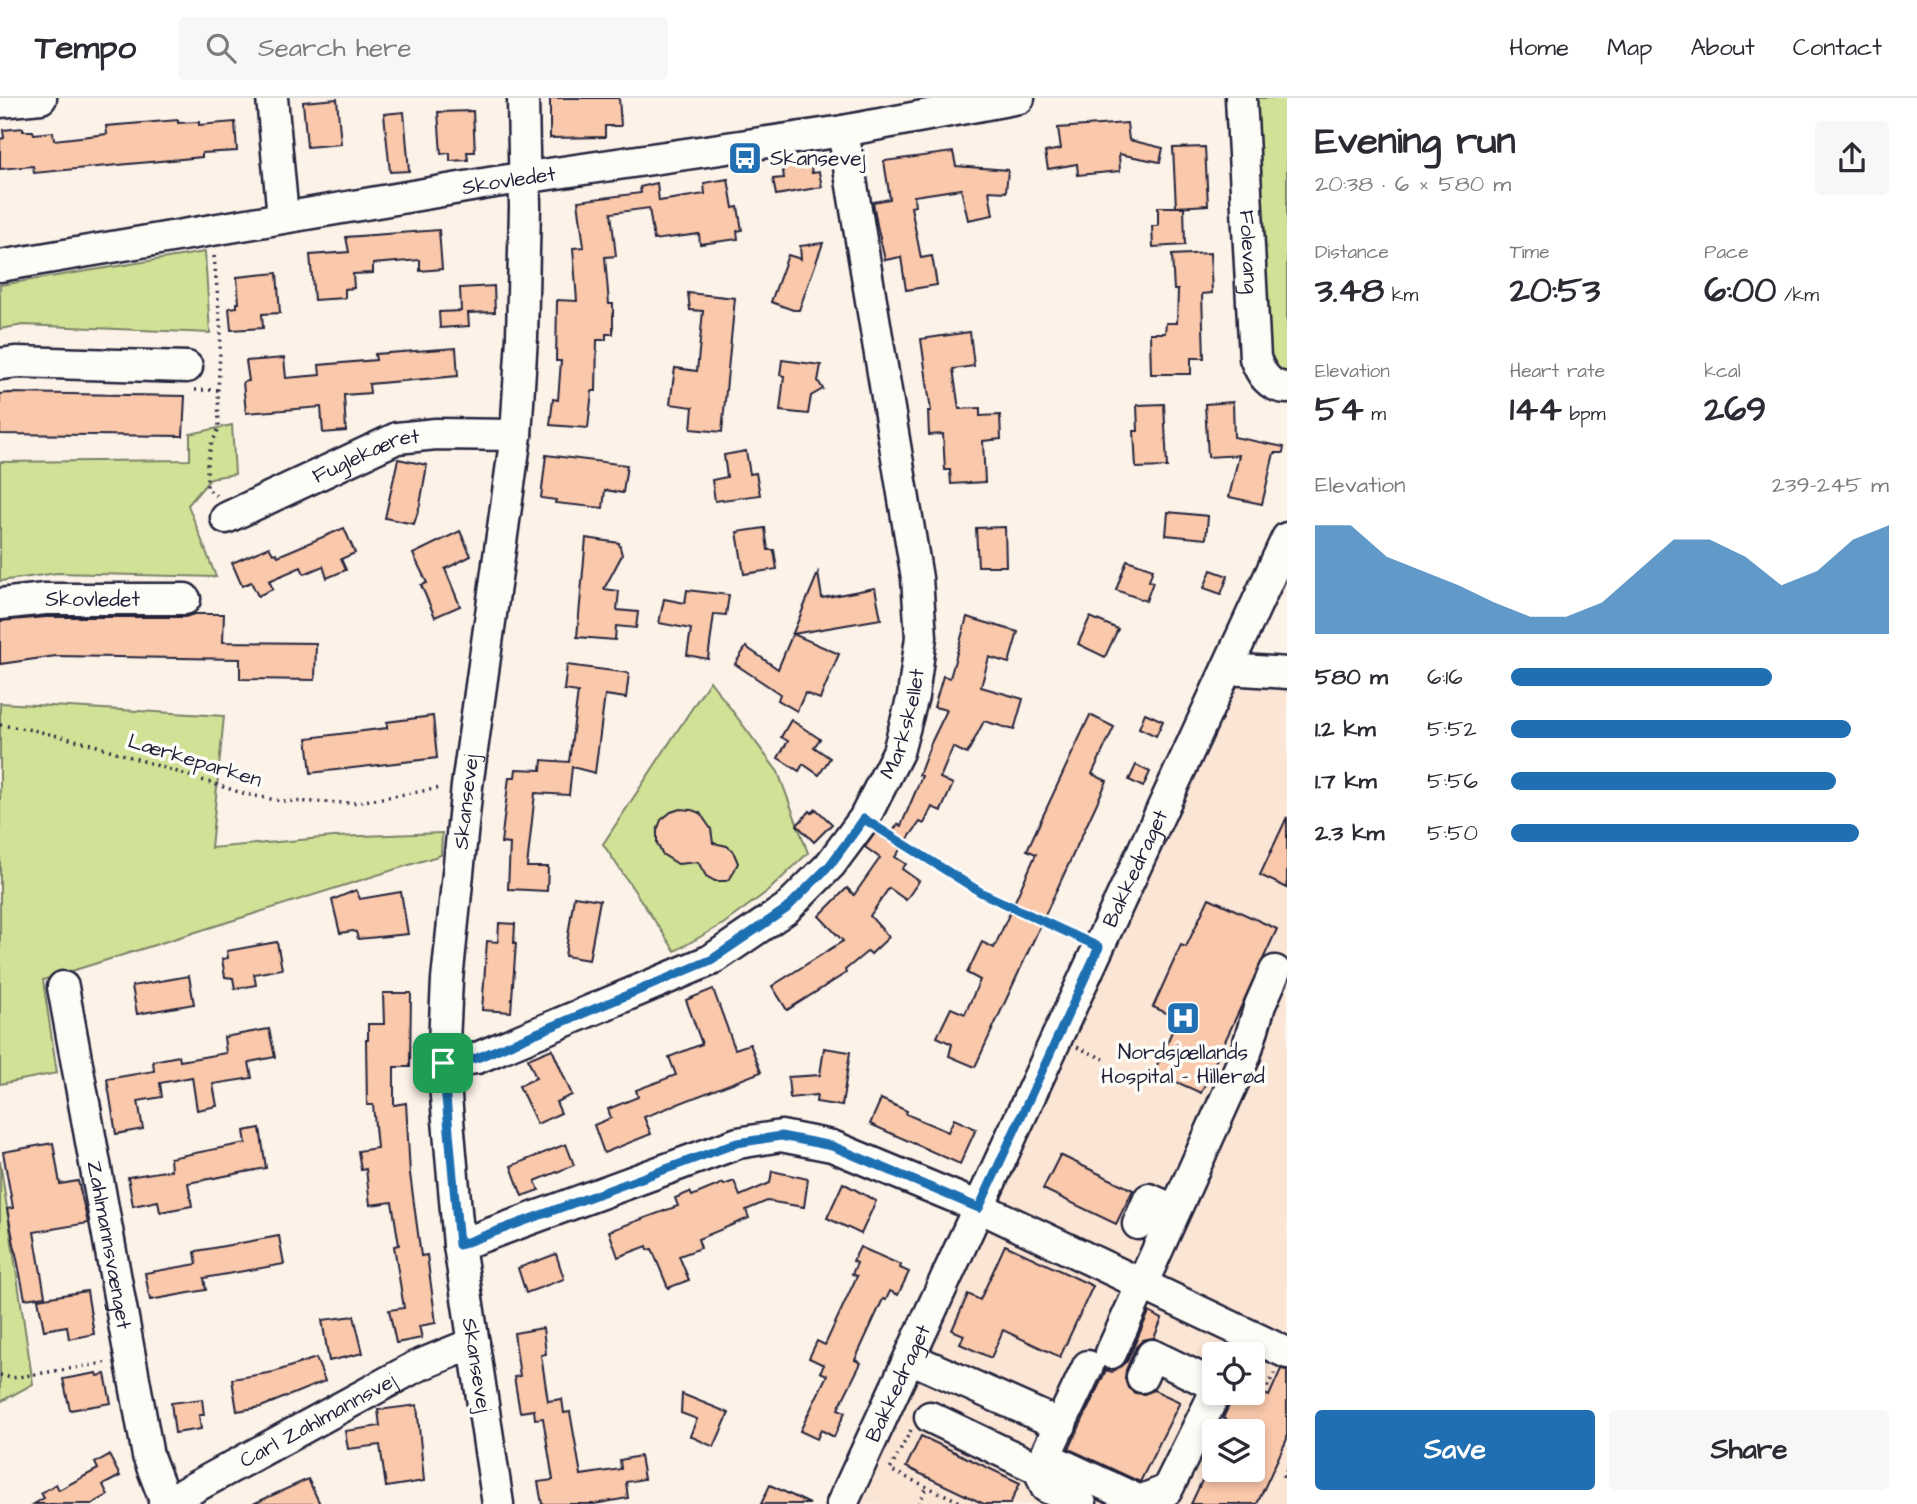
<!DOCTYPE html>
<meta charset="utf-8">
<style>
body{margin:0;font-family:"Architects Daughter",sans-serif;background:#f7f7f7;color:#2b2b33;height:100vh;display:flex;flex-direction:column;font-size:26px;white-space:nowrap}
*{box-sizing:border-box;margin:0}
p{font-size:23px;color:#7c7c81}
.icon{flex:none;width:38px;height:38px;fill:none;stroke:currentColor;stroke-width:2;stroke-linecap:round;stroke-linejoin:round}
.map{position:relative;flex:1;overflow:hidden}
.panel{display:flex;flex-direction:column;background:#fff;width:630px}
.panel>*{flex:none}
.tools{position:absolute;left:1202px;top:1244px;display:grid;gap:14px}
.tools a{display:grid;place-items:center;width:63px;height:63px;border-radius:7px;background:#fff;box-shadow:0 4px 10px #0003;font-size:35px}
.pin{position:absolute;display:grid;place-items:center;width:60px;height:60px;color:#fff;margin:-30px;border-radius:14px;box-shadow:0 4px 10px #0006}
.round{display:grid;place-items:center;flex:none;width:74px;height:74px;border-radius:7px;background:#f7f7f7}
.head{display:flex;align-items:center;justify-content:space-between;height:119px;padding:0 28px}
h1{font-size:38px;font-weight:700;line-height:52px}
.metrics{display:grid;grid-template-columns:repeat(3,1fr);gap:10px;height:119px;padding:7px 28px}
.metrics div{display:grid;align-content:center}
.metrics b{font-size:35px;font-weight:700}
.metrics small{font-size:19px;font-weight:400}
.metrics p{font-size:19px}
.chart{height:196px;padding:14px 28px}
.chart p{display:flex;justify-content:space-between}
.chart svg{width:100%;height:126px;margin-top:7px;fill:#1f6fb2;opacity:.7}
.action{display:flex;gap:14px;margin-top:auto;padding:14px 28px}
.action a{flex:1;height:80px;border-radius:7px;background:#1f6fb2;color:#fff;font-size:28px;font-weight:700;line-height:80px;text-align:center}
.action a+a{background:#f7f7f7;color:#2b2b33}
ul{padding:0 28px;list-style:none;font-size:23px}
li{display:grid;grid-template-columns:112px 84px 1fr;align-items:center;height:52px}
li i{height:18px;border-radius:9px;background:#1f6fb2}
header{display:flex;align-items:center;gap:42px;box-sizing:border-box;height:98px;padding:0 35px;background:#fff;border-bottom:2px solid #e1e1e2}
header strong{font-size:33px}
nav{display:flex;gap:38px;margin-inline-start:auto;font-size:24px}
.search{width:490px;height:63px;background:#f7f7f7;display:flex;align-items:center;gap:18px;box-sizing:border-box;padding:0 24px;border-radius:7px;color:#7c7c81;font-size:26px}
main{display:flex;flex:1;min-height:0}
.map>svg:first-child{display:block}
.built{fill:#fbe5d5;fill-rule:evenodd}
.green{fill:#d1e296;stroke:#7a8268;stroke-width:2}
.building{fill:#fac8aa;stroke:#22223b;stroke-width:2}
.lines{fill:none;stroke-linecap:round;stroke-linejoin:round}
.minor-casing{stroke:#22223b;stroke-width:35}
.path{stroke:#22223b;stroke-width:3.5;stroke-dasharray:2 5;stroke-linecap:butt}
.minor{stroke:#fdfcf7;stroke-width:30}
.route-casing{stroke:#fff;stroke-width:14}
.route{stroke:#1f6fb2;stroke-width:9}
.labels{text-anchor:middle;stroke-width:7;stroke-linejoin:round;paint-order:stroke}
.poi-label{font-size:21px;fill:#22223b;stroke:#fdfcf7;text-anchor:start}
.street-label{font-size:21px;fill:#22223b;stroke:#fdfcf7}
</style>
<header>
<strong>Tempo</strong>
<div class="search"><svg class="icon" aria-label="search" viewBox="0 0 24 24"><circle cx="10" cy="10" r="6"/><path d="M15 15l6 6"/></svg>Search here</div>
<nav><a>Home</a><a>Map</a><a>About</a><a>Contact</a></nav>
</header>
<main>
<div class="map">
<svg width="1287" height="1406" viewBox="0 0 1287 1406">
<rect width="100%" height="100%" fill="#fcf2e8"/>
<filter id="ink" filterUnits="userSpaceOnUse"><feTurbulence type="fractalNoise" baseFrequency=".0143" numOctaves="2"/><feDisplacementMap in="SourceGraphic" scale="14" xChannelSelector="R" yChannelSelector="G"/><feConvolveMatrix kernelMatrix="1 2 1 2 8 2 1 2 1" color-interpolation-filters="sRGB"/></filter>
<g filter="url(#ink)">
<path class="built" d="M1234 582 1287 584V1406H857ZM1214 1256H1253V1295H1214ZM1214 1334H1253V1372H1214Z"/>
<g class="green">
<path d="M1255 0H1287V278L1273 270 1265 255Z"/>
<path d="M205 154 210 235 23 227 0 231V187Z"/>
<path d="M232 327 235 376 211 380 188 407 216 479 57 475 0 483V364L190 362V336Z"/>
<path d="M710 583 778 674 808 755 768 793 723 826 675 853 603 746Z"/>
<path d="M0 605 224 618 211 750 334 739 442 735 441 757 43 882 57 975 0 986Z"/>
<path d="M0 1063 33 1286 0 1304Z"/>
</g>
<g class="building">
<path d="M550 0H619L621 28H605V39L550 40Z"/>
<path d="M337 1 341 46 307 49 303 4Z"/>
<path d="M473 13 475 54H467L468 62 450 63V55L441 56 438 14Z"/>
<path d="M404 14 409 73 390 74 384 16Z"/>
<path d="M178 22V25L199 24V27L235 24 237 53 202 55V59L34 75 33 68 0 71V41L4 40 3 32 23 30V33H33L34 36 53 34 54 42 107 36 106 28Z"/>
<path d="M1127 25 1129 42 1163 50 1160 64 1119 56 1120 73 1078 77 1077 66 1048 71 1045 54 1061 51 1058 30Z"/>
<path d="M1205 49 1208 107 1176 109 1173 50Z"/>
<path d="M953 54 956 68 1008 72 1006 94 989 93 993 117 968 122 961 91 914 98 915 108 911 109 921 160 932 158 937 187 906 192 901 159 885 162 877 127 873 104 890 101 884 63Z"/>
<path d="M810 63 812 75 819 74 822 89 776 97 773 81 784 80 782 67Z"/>
<path d="M728 81 733 110 738 109 742 132 737 133 738 141 700 146 699 136 654 142 649 110 611 115 616 158 605 159 609 206H613V236H606V242H597L596 293H592L588 330 550 327 553 301 558 302 561 263H556L557 202 577 203 573 150 584 149 578 103 641 95 640 89 657 85 659 103 705 96 704 85Z"/>
<path d="M1158 109H1184L1185 147 1153 149 1152 128H1158Z"/>
<path d="M439 132 442 171 420 173V162L373 166V175L353 176 354 190 345 191V200L314 202 310 157 349 154 346 139Z"/>
<path d="M823 145 799 212H793L771 204 788 157 801 161 800 148Z"/>
<path d="M1210 155 1212 195 1202 196 1204 260H1191V276H1151L1150 235H1165L1166 225H1177L1178 192H1174L1172 157Z"/>
<path d="M277 175 280 215 262 216 263 230 231 232 229 210 237 209V205H239L237 179Z"/>
<path d="M494 188 495 214 468 215 469 228 440 230 439 214 461 213 460 190Z"/>
<path d="M688 195 735 200 722 334 691 331 693 309 670 306 675 270 697 273 703 213 690 212Z"/>
<path d="M970 234 974 268 953 271 959 311 980 310V318L1000 317 1001 341 983 343 985 384 951 386 950 372H945L943 336 929 337 928 313H931L921 241Z"/>
<path d="M456 250 458 278 369 286 370 295 344 297 346 333 323 335 321 309 246 315 243 284 249 283 246 263 284 260 286 280 320 277 319 267 376 262 375 256Z"/>
<path d="M782 262 821 267 818 283 823 291 811 298 808 316 780 313 784 278 780 277Z"/>
<path d="M9 295 185 298 183 338 0 336V296Z"/>
<path d="M1233 304 1234 339 1284 349 1283 355H1274L1262 406 1229 399 1239 357 1208 359 1205 306Z"/>
<path d="M1164 306 1167 369 1136 370 1134 333H1138L1137 307Z"/>
<path d="M746 353 750 376 756 375 760 397 715 403 712 382 727 379 724 357Z"/>
<path d="M546 357 627 367 623 395 605 392 603 410 555 405 556 402 541 400Z"/>
<path d="M398 361 427 367 420 407 414 426 385 420Z"/>
<path d="M1168 414 1208 418 1206 441 1166 437Z"/>
<path d="M1005 429 1006 468H978L976 430Z"/>
<path d="M344 430 355 455 341 461 346 472 327 480 323 468 304 476 301 469 269 483 273 491 258 498 251 484 242 488 232 465 269 449 273 456 276 455 278 458Z"/>
<path d="M765 430 768 452H774L777 471 744 476 737 434Z"/>
<path d="M460 433 471 458 445 471 460 508 435 519 421 487 427 485 413 456Z"/>
<path d="M586 440 619 445 622 457 604 491 619 493 617 512 638 514 636 530 616 528 615 542 577 539Z"/>
<path d="M1127 462 1153 471 1149 483 1153 484 1146 503 1116 492Z"/>
<path d="M1211 472 1228 478 1221 496 1204 490Z"/>
<path d="M818 475 822 500 875 490 881 521 793 536 839 556 820 601 805 595 797 613 778 602 780 596 735 566 746 549 778 571Z"/>
<path d="M687 492 729 497 726 517 714 516 708 561 687 557 691 531 659 525 664 501 685 505Z"/>
<path d="M194 516H224L223 544 316 545 315 582 240 581V561L56 558 0 566V523L46 519H185Z"/>
<path d="M967 519 1018 534 1009 565 989 559 981 589 1023 601 1014 632 984 623 967 656 953 649 940 680 953 686 941 713 932 709 924 726 920 724 895 759 906 766 902 771 919 783 906 802 889 790 870 818 889 839 871 856 868 853 845 872 846 875 787 912 772 888 843 843 819 818 847 790 854 797 880 760 865 749 876 734 887 742 898 726 901 728 922 678 919 677 931 645 947 612 934 609 943 578 950 580Z"/>
<path d="M1090 519 1118 531 1105 559 1078 546Z"/>
<path d="M567 567 629 575 626 600 605 597 595 675 572 669 569 697 535 695 527 769H548L547 793 508 791 510 746 501 745 509 679H515L516 671 541 672 542 662 569 664 578 594 564 592Z"/>
<path d="M1145 615 1163 623 1156 638 1139 630Z"/>
<path d="M1090 617 1114 629 1092 676 1107 683 975 969 949 958 952 946 937 939 951 910 965 916 980 882 967 875 982 844 994 850 1036 756 1027 752Z"/>
<path d="M433 618 437 660 311 675 307 640 387 630V624Z"/>
<path d="M791 622 820 641 814 649 830 660 819 677 803 666 799 673 778 660 788 643 781 639Z"/>
<path d="M1136 667 1150 674 1143 689 1129 682Z"/>
<path d="M680 711 692 712 700 715 711 731 713 745 727 748 733 753 738 765 731 779 726 783H715L706 778 698 764 678 766 662 756 657 745V733L661 722 671 714Z"/>
<path d="M816 711 832 726 814 744 797 727 810 713 812 715Z"/>
<path d="M1287 719V790L1260 777Z"/>
<path d="M356 792 360 801 401 794 408 836 358 841 356 834 353 833 340 835 332 802Z"/>
<path d="M574 798 600 802 589 862 565 858Z"/>
<path d="M1209 800 1277 831 1201 995 1154 974 1178 920 1153 909 1181 847 1186 849Z"/>
<path d="M499 825 515 826 514 845H516L511 914 482 912 487 843 498 844Z"/>
<path d="M277 844 282 871 254 876 256 887 235 891 233 880 225 879 222 861 228 860 227 853Z"/>
<path d="M189 878 194 906 137 916 132 888Z"/>
<path d="M713 891 735 951 750 946 761 974 644 1019 651 1036 604 1055 594 1027 611 1020 608 1011 638 999 636 992 676 977 669 959 702 946 686 902Z"/>
<path d="M383 895H411L410 969H394V1007L406 1005 410 1076 421 1158 427 1157 436 1225 419 1228 422 1240 396 1245 389 1212 404 1210 394 1148 399 1147 392 1104 370 1107 366 1071 361 1072 358 1053 377 1050 373 1007H367L366 942H368V926H384Z"/>
<path d="M269 931 275 959 249 964 252 980 213 986 217 1008 197 1012 192 979 160 985 162 999 138 1003 143 1031 116 1036 107 981 154 973 153 963 179 958 180 963 226 955 224 939Z"/>
<path d="M824 950 850 954 842 1008 816 1004 817 997 790 1000 788 979 820 977Z"/>
<path d="M552 951 572 997 556 1004 561 1015 537 1026 519 988 536 980 528 961Z"/>
<path d="M881 1001 907 1013 906 1016 948 1034 954 1021 976 1031 960 1066 870 1026Z"/>
<path d="M260 1030 266 1070 188 1085 192 1108 160 1114 158 1103 133 1108 128 1079 171 1072 170 1060 246 1045 244 1033Z"/>
<path d="M53 1045 60 1086 78 1083 88 1125 34 1134 45 1198 25 1201 7 1111 13 1110 3 1054Z"/>
<path d="M566 1046 574 1067 535 1083 539 1092 522 1098 511 1068Z"/>
<path d="M1060 1057 1133 1092 1116 1126 1043 1091Z"/>
<path d="M772 1073 808 1081 804 1109 767 1103 746 1112 749 1120 698 1141 701 1150 679 1158 689 1182 668 1190 652 1151 648 1152 647 1148 618 1159 609 1133 678 1108 675 1100 690 1094 692 1098 723 1085 724 1087 734 1083 740 1098 770 1085Z"/>
<path d="M843 1085 876 1103 861 1136 827 1120Z"/>
<path d="M279 1138 284 1166 204 1180 206 1192 150 1202 145 1175 197 1166 195 1154 197 1153Z"/>
<path d="M1005 1147 1093 1188 1060 1259 1003 1232 991 1260 960 1246 964 1237 952 1232 968 1196 980 1202Z"/>
<path d="M860 1149 901 1167 900 1170 909 1174 898 1197 890 1193 886 1202 883 1201 855 1262 861 1265 838 1311 845 1314 834 1339 821 1332 817 1341 800 1333 827 1277 820 1274 824 1267 809 1260 817 1243 825 1247 857 1178 852 1176 857 1165 853 1163Z"/>
<path d="M556 1156 564 1181 526 1195 518 1170Z"/>
<path d="M87 1193 94 1236 69 1241 67 1228 44 1232 38 1201Z"/>
<path d="M1149 1214 1162 1221 1154 1240 1143 1242 1136 1249 1126 1272 1125 1281 1128 1290 1135 1295 1144 1296 1154 1292 1180 1304 1140 1384 1069 1351 1106 1272 1112 1274 1127 1263Z"/>
<path d="M354 1218 363 1255 329 1263 322 1222Z"/>
<path d="M543 1230 546 1256 541 1257 548 1303 562 1301 564 1315 570 1314 581 1377 621 1371 620 1362 640 1358 644 1381 626 1384 628 1400 594 1406H542L538 1384 553 1382 543 1320 535 1321 534 1312 520 1314 514 1279 520 1278 514 1235Z"/>
<path d="M316 1260 325 1283 261 1309 237 1313 232 1281 274 1274Z"/>
<path d="M1281 1271 1287 1272V1341L1257 1406H1191L1207 1372H1253V1334H1225L1229 1323 1223 1320 1235 1295H1262L1269 1298Z"/>
<path d="M97 1275 98 1278 105 1276 111 1305 70 1312 63 1281Z"/>
<path d="M682 1296 729 1315 714 1349 690 1338 697 1321 681 1315Z"/>
<path d="M202 1301 204 1317H199L201 1331 175 1335 171 1305Z"/>
<path d="M417 1307 424 1383 386 1389 380 1347 348 1351 345 1333 380 1328 378 1312Z"/>
<path d="M921 1338 1020 1385 1010 1406H984L906 1369Z"/>
<path d="M109 1357 120 1378 103 1387 108 1397 92 1406H34L44 1400 41 1395 56 1386 59 1392 98 1371 95 1365Z"/>
<path d="M308 1381 320 1406H253Z"/>
<path d="M770 1387 810 1406H761Z"/>
</g>
<g class="lines">
<g class="minor-casing">
<g id="minor">
<path d="M272 0 283 119"/>
<path id="s1" d="M1241 0 1255 260C1261 276 1269 289 1287 290"/>
<path d="M0 4 41 0"/>
<path id="s2" d="M0 168 495 84 843 33 1019 0"/>
<path d="M0 266 17 264 187 269"/>
<path id="s3" d="M226 420 397 340 436 336 516 337"/>
<path id="s4" d="M0 506 45 501H185"/>
<path d="M1227 571 1287 575"/>
<path id="s5" d="M63 889 148 1358 166 1405"/>
<path id="s6" d="M443 965 477 960 711 862 786 811 830 767 864 721 898 654 913 598 921 539 917 480 843 33"/>
<path d="M1138 1126 1149 1101 1174 1112"/>
<path d="M459 1147 738 1045 781 1038 832 1048 979 1109 1287 1255"/>
<path d="M1111 1255 1245 958 1260 907 1275 873"/>
<path d="M910 1260 1061 1327"/>
<path d="M1142 1279 1152 1257 1214 1287"/>
<path d="M930 1319 1039 1371 1088 1268"/>
<path d="M1046 1359 1140 1403 1167 1392 1215 1295"/>
<path d="M1039 1371 1046 1389 1081 1406"/>
<path id="s7" d="M164 1406 415 1269 474 1245"/>
<path id="s8" d="M498 1406 459 1147 443 965 447 882 467 688 516 337 522 239 525 109 523 0"/>
<path id="s9" d="M842 1406 1287 440"/>
</g>
</g>
<g class="path">
<path d="M214 158 221 234 218 292 219 330 211 347 207 367V390L216 398"/>
<path d="M195 292H218"/>
<path d="M0 627 33 632 91 646 245 696 281 703 352 705 441 690"/>
<path d="M884 734 981 795 1076 839"/>
<path d="M1077 949 1104 961"/>
<path d="M0 1277 12 1280 105 1265"/>
<path d="M1253 1285 1268 1288 1274 1275"/>
<path d="M911 1332 890 1372 965 1406"/>
<path d="M1287 1372 1283 1378 1287 1380"/>
<path d="M919 1406 927 1388"/>
</g>
<use href="#minor" class="minor"/>
</g>
</g>
<g class="lines" filter="url(#ink)">
<g class="route-casing">
<path id="route" d="M864 721 982 795 1099 849 979 1110 832 1048 781 1038 737 1045 459 1147 443 965 477 960 711 862 786 811 830 767Z"/>
</g>
<use href="#route" class="route"/>
</g>
<defs>
<g id="bus-square" transform="scale(1.75)"><rect x="-9" y="-9" width="18" height="18" rx="4" fill="#1f6fb2" stroke="#fdfcf7"/><path d="M-5-6H5V4H4V6H2V4H-2V6H-4V4H-5ZM-3.5-4V0h7V-4ZM-3.5 1.2v1.5H-2V1.2ZM2 1.2v1.5H3.5V1.2Z" fill="#fff"/></g>
<g id="hospital-square" transform="scale(1.75)"><rect x="-9" y="-9" width="18" height="18" rx="4" fill="#1f6fb2" stroke="#fdfcf7"/><path d="M-5-5h3v3.5h4V-5h3V5h-3V1.5h-4V5h-3Z" fill="#fff"/></g>
</defs>
<g fill-rule="evenodd">
<use href="#bus-square" x="745" y="60"/>
<use href="#hospital-square" x="1183" y="920"/>
</g>
<g class="labels">
<g class="poi-label">
<text x="770" y="67">Skansevej</text>
<text x="1183" y="961" text-anchor="middle">Nordsjællands<tspan x="1183" dy="24">Hospital - Hillerød</tspan></text>
</g>
<g class="street-label">
<text dy="7" stroke="none"><textPath href="#s2" startOffset="516">Skovledet</textPath></text>
<text dy="7" stroke="none"><textPath href="#s1" startOffset="154">Folevang</textPath></text>
<text dy="7" stroke="none"><textPath href="#s3" startOffset="154">Fuglekæret</textPath></text>
<text dy="7" stroke="none"><textPath href="#s4" startOffset="93">Skovledet</textPath></text>
<text dy="7" stroke="none"><textPath href="#s6" startOffset="602">Markskellet</textPath></text>
<text transform="translate(195 662) rotate(17)" y="7">Lærkeparken</text>
<text dy="7" stroke="none"><textPath href="#s8" startOffset="707">Skansevej</textPath></text>
<text dy="7" stroke="none"><textPath href="#s9" startOffset="700">Bakkedraget</textPath></text>
<text dy="7" stroke="none"><textPath href="#s5" startOffset="262">Zahlmannsvænget</textPath></text>
<text transform="translate(477 1267) rotate(81)" y="7">Skansevej</text>
<text dy="7" stroke="none"><textPath href="#s9" startOffset="133">Bakkedraget</textPath></text>
<text dy="7" stroke="none"><textPath href="#s7" startOffset="175">Carl Zahlmannsvej</textPath></text>
</g>
</g>
</svg>
<div class="tools">
<a><svg class="icon" aria-label="locate" viewBox="0 0 24 24"><circle cx="12" cy="12" r="6"/><path d="M12 2v4M12 18v4M2 12h4M18 12h4"/></svg></a>
<a><svg class="icon" aria-label="layers" viewBox="0 0 24 24"><path d="M12 4l9 5-9 5-9-5zM3 14l9 5 9-5"/></svg></a>
</div>
<div class="pin" style="left:443px;top:965px;background:#1e9e55"><svg class="icon" aria-label="arrive" viewBox="0 0 24 24"><path d="M6 21V4h12l-3 4 3 4H6"/></svg></div>
</div>
<section class="panel">
<div class="head"><div><h1>Evening run</h1><p>20:38 · 6 × 580 m</p></div><a class="round"><svg class="icon" aria-label="share" viewBox="0 0 24 24"><path d="M12 15V3M7 8l5-5 5 5M5 13v7h14v-7"/></svg></a></div>
<div class="metrics">
<div><p>Distance</p><b>3.48<small> km</small></b></div>
<div><p>Time</p><b>20:53</b></div>
<div><p>Pace</p><b>6:00<small> /km</small></b></div>
</div>
<div class="metrics">
<div><p>Elevation</p><b>54<small> m</small></b></div>
<div><p>Heart rate</p><b>144<small> bpm</small></b></div>
<div><p>kcal</p><b>269</b></div>
</div>
<div class="chart"><p><span>Elevation</span>239–245 m</p>
<svg viewBox="0 0 160 44" preserveAspectRatio="none"><path d="M0 44V6L10 6L20 17L30 22L40 27L50 33L60 38L70 38L80 33L90 22L100 11L110 11L120 17L130 27L140 22L150 11L160 6V44z"/></svg>
</div>
<ul>
<li><b>580 m</b>6:16<i style="width:69%"></i></li>
<li><b>1.2 km</b>5:52<i style="width:90%"></i></li>
<li><b>1.7 km</b>5:56<i style="width:86%"></i></li>
<li><b>2.3 km</b>5:50<i style="width:92%"></i></li>
</ul>
<div class="action"><a>Save</a><a>Share</a></div>
</section>
</main>
